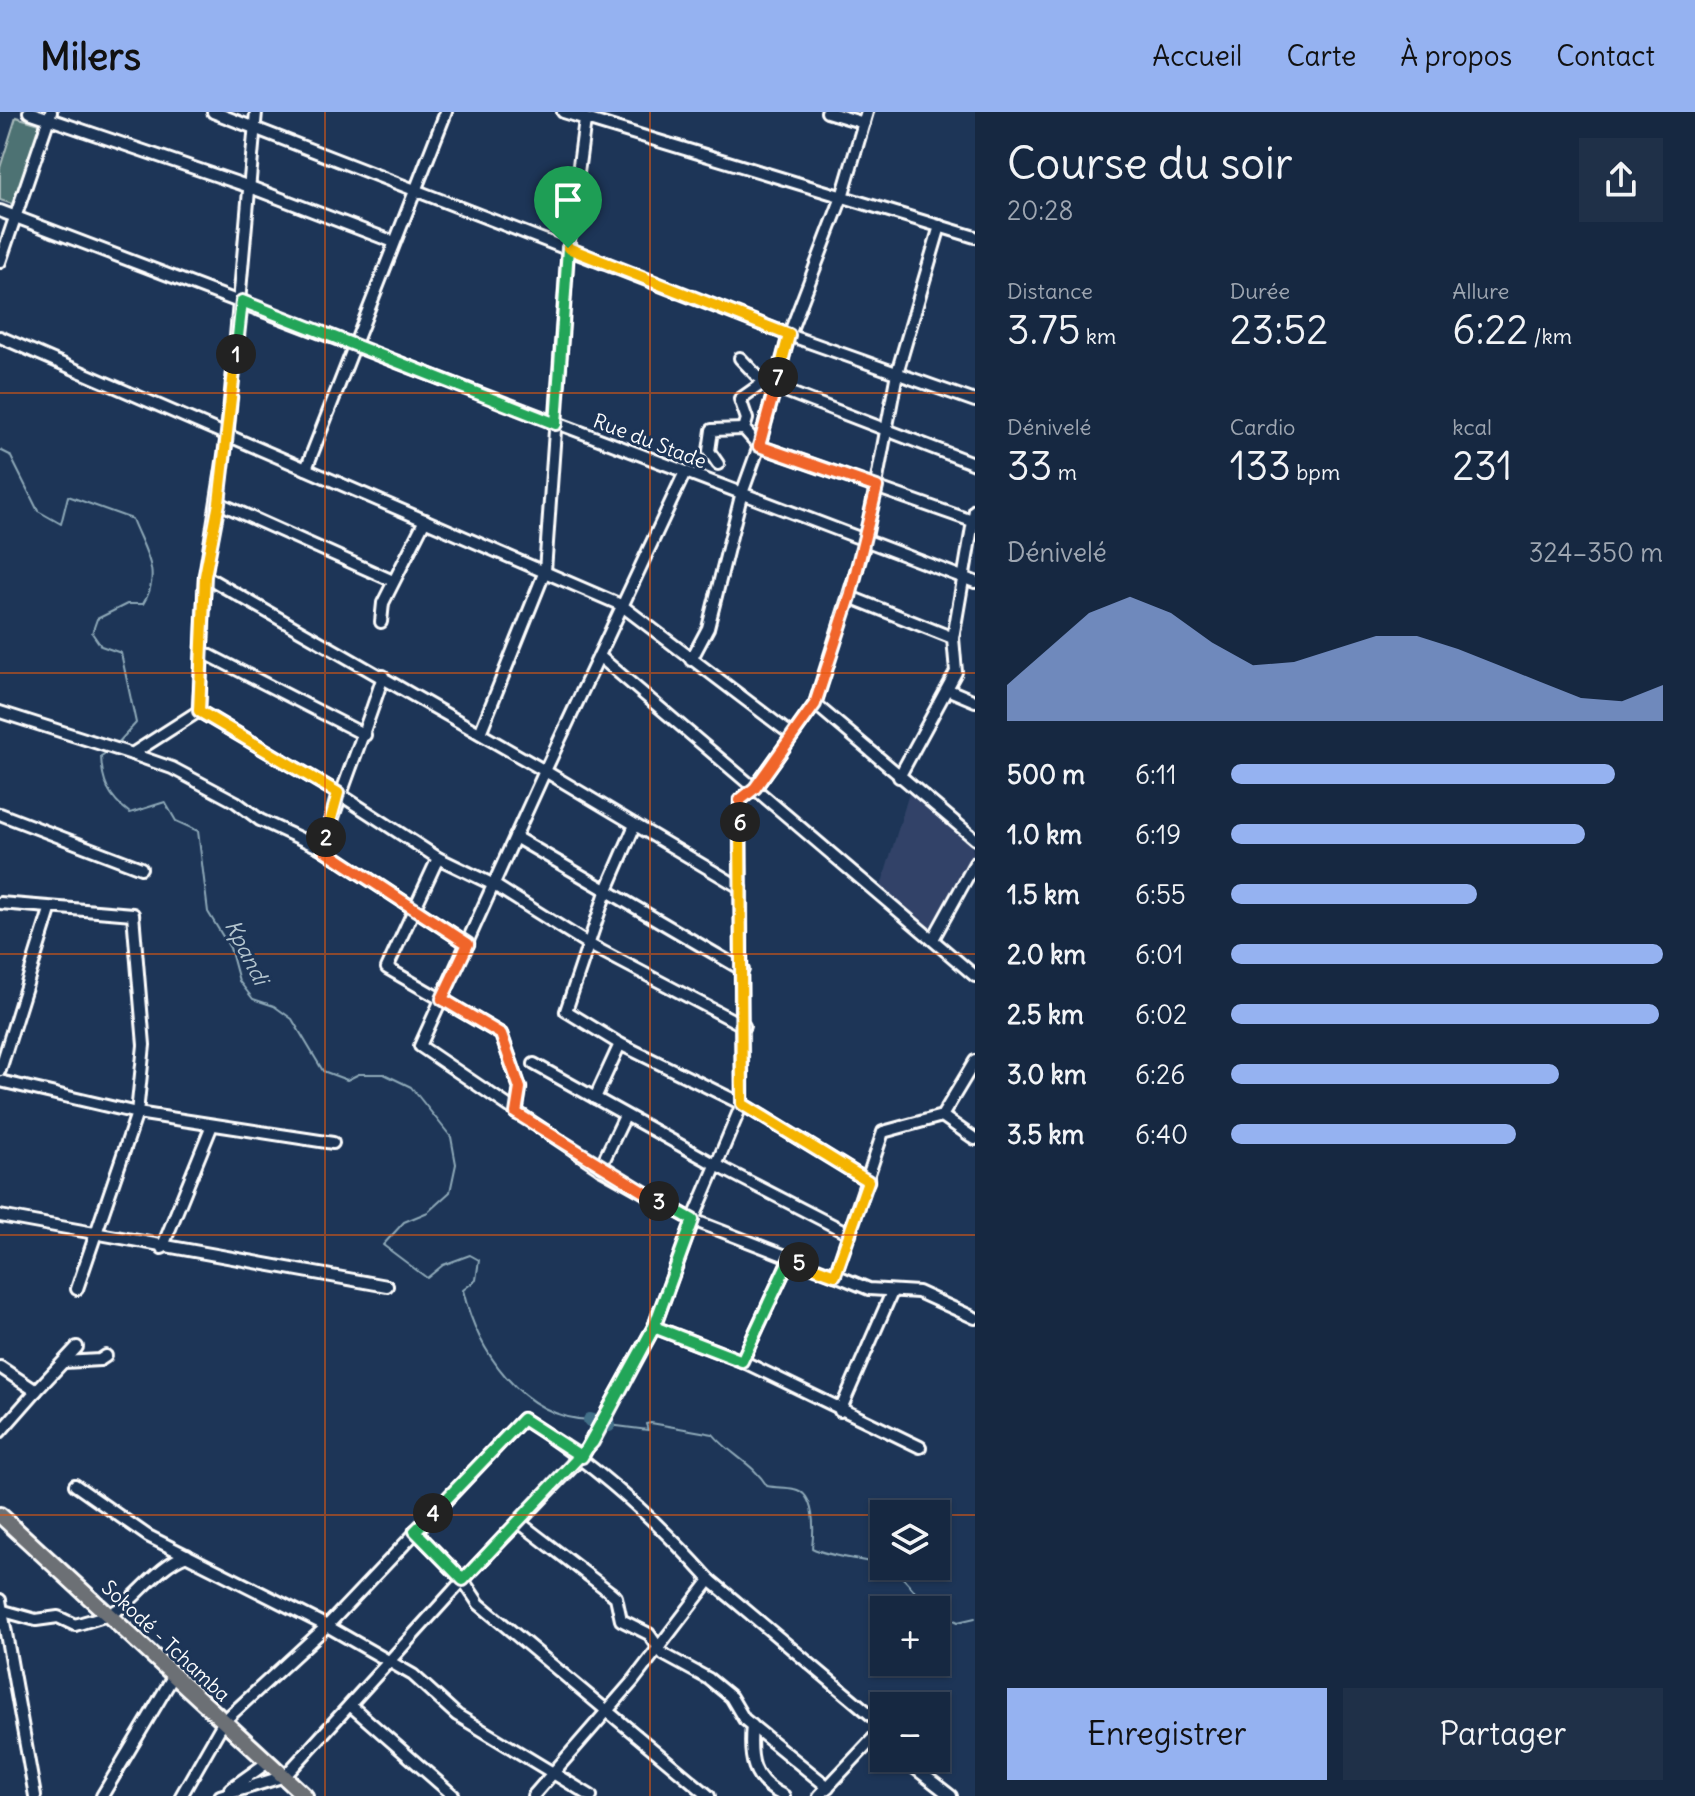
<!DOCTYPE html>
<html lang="fr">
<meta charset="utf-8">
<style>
body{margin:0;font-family:Delius,sans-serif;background:#1f3048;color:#f1f3f6;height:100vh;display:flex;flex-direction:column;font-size:30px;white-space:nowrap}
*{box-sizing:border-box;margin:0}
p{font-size:26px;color:#9ea6b1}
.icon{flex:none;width:44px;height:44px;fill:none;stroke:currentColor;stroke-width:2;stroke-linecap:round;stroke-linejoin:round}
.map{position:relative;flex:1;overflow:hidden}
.details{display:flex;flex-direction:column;background:#162841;width:720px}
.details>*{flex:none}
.controls{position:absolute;left:870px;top:1388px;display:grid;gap:16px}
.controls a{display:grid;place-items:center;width:80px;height:80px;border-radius:0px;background:#162841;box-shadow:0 2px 6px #0004,0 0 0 2px #35445a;font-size:40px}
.pin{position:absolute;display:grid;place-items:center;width:68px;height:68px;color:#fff;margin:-82px -34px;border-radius:50% 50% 50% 0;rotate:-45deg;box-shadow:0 0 8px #0007}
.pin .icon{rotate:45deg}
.km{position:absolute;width:40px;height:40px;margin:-20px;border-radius:50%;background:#222;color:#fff;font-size:22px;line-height:40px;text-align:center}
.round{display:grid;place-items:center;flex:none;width:84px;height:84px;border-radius:0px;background:#1f3048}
.overview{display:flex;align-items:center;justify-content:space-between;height:136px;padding:0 32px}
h1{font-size:44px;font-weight:600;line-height:60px}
.metrics{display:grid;grid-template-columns:repeat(3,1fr);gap:12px;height:136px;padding:8px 32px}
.metrics div{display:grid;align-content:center}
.metrics b{font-size:40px;font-weight:600}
.metrics small{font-size:22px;font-weight:400}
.metrics p{font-size:22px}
.chart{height:224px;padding:16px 32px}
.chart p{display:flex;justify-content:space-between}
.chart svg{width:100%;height:144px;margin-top:8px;fill:#95b2f1;opacity:.7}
.primary-button{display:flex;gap:16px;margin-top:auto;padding:16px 32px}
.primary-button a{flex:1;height:92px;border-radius:0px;background:#95b2f1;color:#111;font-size:32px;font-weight:600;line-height:92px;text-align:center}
.primary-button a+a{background:#1f3048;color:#f1f3f6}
ul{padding:0 32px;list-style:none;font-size:26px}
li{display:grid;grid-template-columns:128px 96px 1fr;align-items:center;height:60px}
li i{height:20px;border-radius:10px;background:#95b2f1}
header{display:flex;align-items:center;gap:48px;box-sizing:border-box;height:112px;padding:0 40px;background:#95b2f1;color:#111}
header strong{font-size:38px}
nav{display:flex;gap:44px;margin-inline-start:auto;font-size:28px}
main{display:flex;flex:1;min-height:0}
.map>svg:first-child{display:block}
.built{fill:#304367}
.green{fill:#4e7273;stroke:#a6b8b9;stroke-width:2}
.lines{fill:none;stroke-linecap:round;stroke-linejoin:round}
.stream{stroke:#8ea9b8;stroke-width:2}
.river{stroke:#436f88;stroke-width:14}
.minor-casing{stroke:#fff;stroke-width:16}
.major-casing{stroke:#fff;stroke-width:20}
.minor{stroke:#1d3557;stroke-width:10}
.major{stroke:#6c6f75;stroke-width:14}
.split-1-casing{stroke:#fff;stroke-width:16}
.split-2-casing{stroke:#fff;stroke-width:16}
.split-3-casing{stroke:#fff;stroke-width:16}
.split-4-casing{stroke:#fff;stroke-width:16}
.split-5-casing{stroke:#fff;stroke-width:16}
.split-6-casing{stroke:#fff;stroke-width:16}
.split-7-casing{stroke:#fff;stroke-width:16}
.split-8-casing{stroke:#fff;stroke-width:16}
.split-1{stroke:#22a559;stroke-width:10}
.split-2{stroke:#f5b400;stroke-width:10}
.split-3{stroke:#f0652b;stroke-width:10}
.split-4{stroke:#22a559;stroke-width:10}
.split-5{stroke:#22a559;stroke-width:10}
.split-6{stroke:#f5b400;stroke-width:10}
.split-7{stroke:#f0652b;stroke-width:10}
.split-8{stroke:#f5b400;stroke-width:10}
.grid{fill:none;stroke:#e8590c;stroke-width:2;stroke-opacity:0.55}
.labels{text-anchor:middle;stroke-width:6;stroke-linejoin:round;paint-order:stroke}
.street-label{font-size:20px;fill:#fff;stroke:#1d3557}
.water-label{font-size:22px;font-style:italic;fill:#b4c5cf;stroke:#1d3557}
</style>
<header>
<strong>Milers</strong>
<nav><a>Accueil</a><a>Carte</a><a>À propos</a><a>Contact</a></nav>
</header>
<main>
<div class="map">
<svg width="975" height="1684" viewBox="0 0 975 1684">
<rect width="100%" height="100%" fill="#1d3557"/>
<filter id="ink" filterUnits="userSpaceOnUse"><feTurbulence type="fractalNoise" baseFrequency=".0125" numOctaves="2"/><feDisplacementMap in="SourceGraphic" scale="16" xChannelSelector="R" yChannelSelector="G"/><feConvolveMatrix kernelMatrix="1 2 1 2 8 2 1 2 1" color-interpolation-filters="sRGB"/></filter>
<g filter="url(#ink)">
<path class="built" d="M909 681 972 735 974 743 932 817 881 774Z"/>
<path class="green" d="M16 5 43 13 12 92 0 88V56Z"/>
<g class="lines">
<g class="stream">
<path d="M0 338 10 343 38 399 61 412 68 384 132 407C144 438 163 461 143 492H127L97 507 92 521 101 534 121 541 136 611 117 632"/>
<path d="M109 639 101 644C102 669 108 685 130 701L165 690 176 709 198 719 208 800 230 836 239 869 253 887 274 894 292 907 323 959 347 968 359 962H384L411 975 451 1025 456 1052 450 1080 428 1100 404 1110 383 1133 427 1166 443 1153 470 1143 479 1148 476 1168 463 1178C477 1238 521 1306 590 1308"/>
<path d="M609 1313 648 1318 646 1312 651 1311 713 1322C729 1342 754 1352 767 1374 777 1376 785 1375 794 1377 816 1381 814 1419 812 1436 838 1449 874 1444 898 1462 912 1472 919 1489 934 1498"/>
<path d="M936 1499 958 1510 975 1506"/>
</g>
<path class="river" d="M590 1308 609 1313"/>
<g class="minor-casing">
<g id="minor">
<path d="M29 0 250 75 394 130"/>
<path d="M213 0 789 223 975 289"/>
<path d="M563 0 975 125"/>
<path d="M827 0 864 11"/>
<path d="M0 99 975 470"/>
<path d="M0 150 51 0"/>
<path d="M0 225 621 493 792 623"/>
<path d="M740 246 757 264 775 275 975 352"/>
<path d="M775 275 760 273 740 287 747 307 744 317 759 334 975 410"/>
<path d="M718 352 709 339 712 318 744 317"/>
<path d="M306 357 446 0"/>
<path d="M219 391 393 469"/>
<path d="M205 464 545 659 684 362"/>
<path d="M850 485 953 526"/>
<path d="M381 510 383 491 425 408"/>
<path d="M203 540 365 623"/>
<path d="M599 544 975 864"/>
<path d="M691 548 708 516 741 384 759 334 789 223 842 85 867 0"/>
<path d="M949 578 975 589"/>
<path d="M815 592 975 727"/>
<path d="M199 599 338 681 438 746 494 773 588 832 744 914"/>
<path d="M199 599 205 464 227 325 256 0"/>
<path d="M0 600 132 642 199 599"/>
<path d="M480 621 545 459 568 136 585 8"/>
<path d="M132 642 172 656 236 690 260 708 323 737 468 832"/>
<path d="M899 665 956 560 953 526 975 398"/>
<path d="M0 702 141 756"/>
<path d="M515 725 743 858"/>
<path d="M323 737C340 678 365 622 383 564"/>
<path d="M438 746 387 856 501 922 520 976 516 1001"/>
<path d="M741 776 545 659 420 934 600 1056 693 1108 835 1163 883 1020 942 1004 975 949"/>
<path d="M0 791 133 802 144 933 137 1001 77 1177"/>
<path d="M933 827 975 751"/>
<path d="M534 952 716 1053 850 1122"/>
<path d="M0 958 50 798"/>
<path d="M0 969 137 1001 333 1031"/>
<path d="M595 986 620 932"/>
<path d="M942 1004 975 1027"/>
<path d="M600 1056 625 1004"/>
<path d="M868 1069 742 992 740 688 755 676 815 592 865 431 897 261 940 114"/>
<path d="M0 1104 387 1174"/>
<path d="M162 1136 212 1013"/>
<path d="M835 1163 869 1177 918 1180 975 1206"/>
<path d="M654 1215 742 1249 920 1335"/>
<path d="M742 1249 790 1146"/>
<path d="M64 1250 100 1248 106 1244"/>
<path d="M0 1255 36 1279 0 1320"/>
<path d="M36 1279 77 1235"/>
<path d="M840 1299 892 1180"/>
<path d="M75 1373 148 1424 327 1514 413 1563 457 1603 591 1684"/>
<path d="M520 1411 610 1480 616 1485 621 1508 649 1522 663 1542 709 1567 731 1585 744 1607 828 1675"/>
<path d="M415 1419 463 1468 479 1492 709 1684"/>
<path d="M710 1468 884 1614"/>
<path d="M0 1488 35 1684"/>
<path d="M0 1498 36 1508 58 1505 75 1513C91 1508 110 1504 123 1494 143 1478 161 1452 187 1443"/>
<path d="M350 1593 454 1684"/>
<path d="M752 1613C749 1646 751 1668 784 1684"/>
<path d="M902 1646 951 1684"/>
<path d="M230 1677 268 1650"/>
<path d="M102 1684 174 1563"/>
<path d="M181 1684 224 1609 327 1514 523 1307C594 1352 655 1406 710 1468L633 1569 533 1684"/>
<path d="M220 1684 285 1664 463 1468 582 1345 654 1215 693 1108 742 992 620 932 566 899 606 780 635 713"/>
<path d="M819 1684 884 1615"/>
</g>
</g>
<g class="major-casing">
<path id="major" d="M0 1403 305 1684"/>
</g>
<use href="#minor" class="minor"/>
<use href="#major" class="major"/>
</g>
</g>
<g class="lines" filter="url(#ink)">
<g class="split-1-casing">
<path id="split-1" d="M236 242 242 189 556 312 568 136"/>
</g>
<g class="split-2-casing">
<path id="split-2" d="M236 242 219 391 205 464 199 599 338 681 326 725"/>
</g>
<g class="split-3-casing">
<path id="split-3" d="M326 725 323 737 468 832 442 887 501 922 520 976 516 1001 659 1089"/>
</g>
<g class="split-4-casing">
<path id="split-4" d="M433 1401 415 1419 463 1468 593 1330 654 1215 693 1108 659 1089"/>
</g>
<g class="split-5-casing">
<path id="split-5" d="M433 1401 523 1307 582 1345 654 1215 742 1249 790 1146 799 1150"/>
</g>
<g class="split-6-casing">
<path id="split-6" d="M740 710 742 992 868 1069 835 1163 799 1150"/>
</g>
<g class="split-7-casing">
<path id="split-7" d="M740 710V688L755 676 815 592 850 485 877 375 759 334 778 265"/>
</g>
<g class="split-8-casing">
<path id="split-8" d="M568 136 789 223 778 265"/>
</g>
<use href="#split-1" class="split-1"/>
<use href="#split-2" class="split-2"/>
<use href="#split-3" class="split-3"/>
<use href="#split-4" class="split-4"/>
<use href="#split-5" class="split-5"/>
<use href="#split-6" class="split-6"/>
<use href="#split-7" class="split-7"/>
<use href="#split-8" class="split-8"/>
</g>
<path class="grid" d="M325 0V1684M650 0V1684M0 281H975M0 561H975M0 842H975M0 1123H975M0 1403H884M936 1403H975"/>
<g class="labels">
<g class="street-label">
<text transform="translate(650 329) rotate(21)" y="7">Rue du Stade</text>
<text transform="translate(166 1529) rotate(43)" y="7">Sokodé - Tchamba</text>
</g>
<g class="water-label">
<text transform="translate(247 840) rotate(63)" y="8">Kpandi</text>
</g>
</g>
</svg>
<div class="controls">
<a><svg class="icon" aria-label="layers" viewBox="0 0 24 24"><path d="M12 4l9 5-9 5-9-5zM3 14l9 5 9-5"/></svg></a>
<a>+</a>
<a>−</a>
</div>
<div class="pin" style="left:568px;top:136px;background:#1e9e55"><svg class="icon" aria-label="arrive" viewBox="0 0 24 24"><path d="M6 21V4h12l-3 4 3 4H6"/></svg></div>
<b class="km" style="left:236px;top:242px">1</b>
<b class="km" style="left:326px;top:725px">2</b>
<b class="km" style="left:659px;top:1089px">3</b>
<b class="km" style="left:433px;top:1401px">4</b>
<b class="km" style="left:799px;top:1150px">5</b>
<b class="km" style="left:740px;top:710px">6</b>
<b class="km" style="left:778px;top:265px">7</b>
</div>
<section class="details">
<div class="overview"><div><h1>Course du soir</h1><p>20:28</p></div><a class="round"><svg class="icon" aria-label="share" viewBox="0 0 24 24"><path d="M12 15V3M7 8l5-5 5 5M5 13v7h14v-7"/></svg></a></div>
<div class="metrics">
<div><p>Distance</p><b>3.75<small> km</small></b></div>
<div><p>Durée</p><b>23:52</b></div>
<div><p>Allure</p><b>6:22<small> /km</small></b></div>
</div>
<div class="metrics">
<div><p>Dénivelé</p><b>33<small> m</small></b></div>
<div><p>Cardio</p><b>133<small> bpm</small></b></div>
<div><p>kcal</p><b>231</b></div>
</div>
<div class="chart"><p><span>Dénivelé</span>324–350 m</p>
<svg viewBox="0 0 160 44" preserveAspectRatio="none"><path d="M0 44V33L10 22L20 11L30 6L40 11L50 20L60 27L70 26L80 22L90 18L100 18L110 22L120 27L130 32L140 37L150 38L160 33V44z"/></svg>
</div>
<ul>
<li><b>500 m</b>6:11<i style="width:89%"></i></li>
<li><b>1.0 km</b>6:19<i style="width:82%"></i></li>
<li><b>1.5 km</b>6:55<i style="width:57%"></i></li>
<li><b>2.0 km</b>6:01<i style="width:100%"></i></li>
<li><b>2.5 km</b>6:02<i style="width:99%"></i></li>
<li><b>3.0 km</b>6:26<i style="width:76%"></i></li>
<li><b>3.5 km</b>6:40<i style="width:66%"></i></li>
</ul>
<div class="primary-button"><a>Enregistrer</a><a>Partager</a></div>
</section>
</main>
